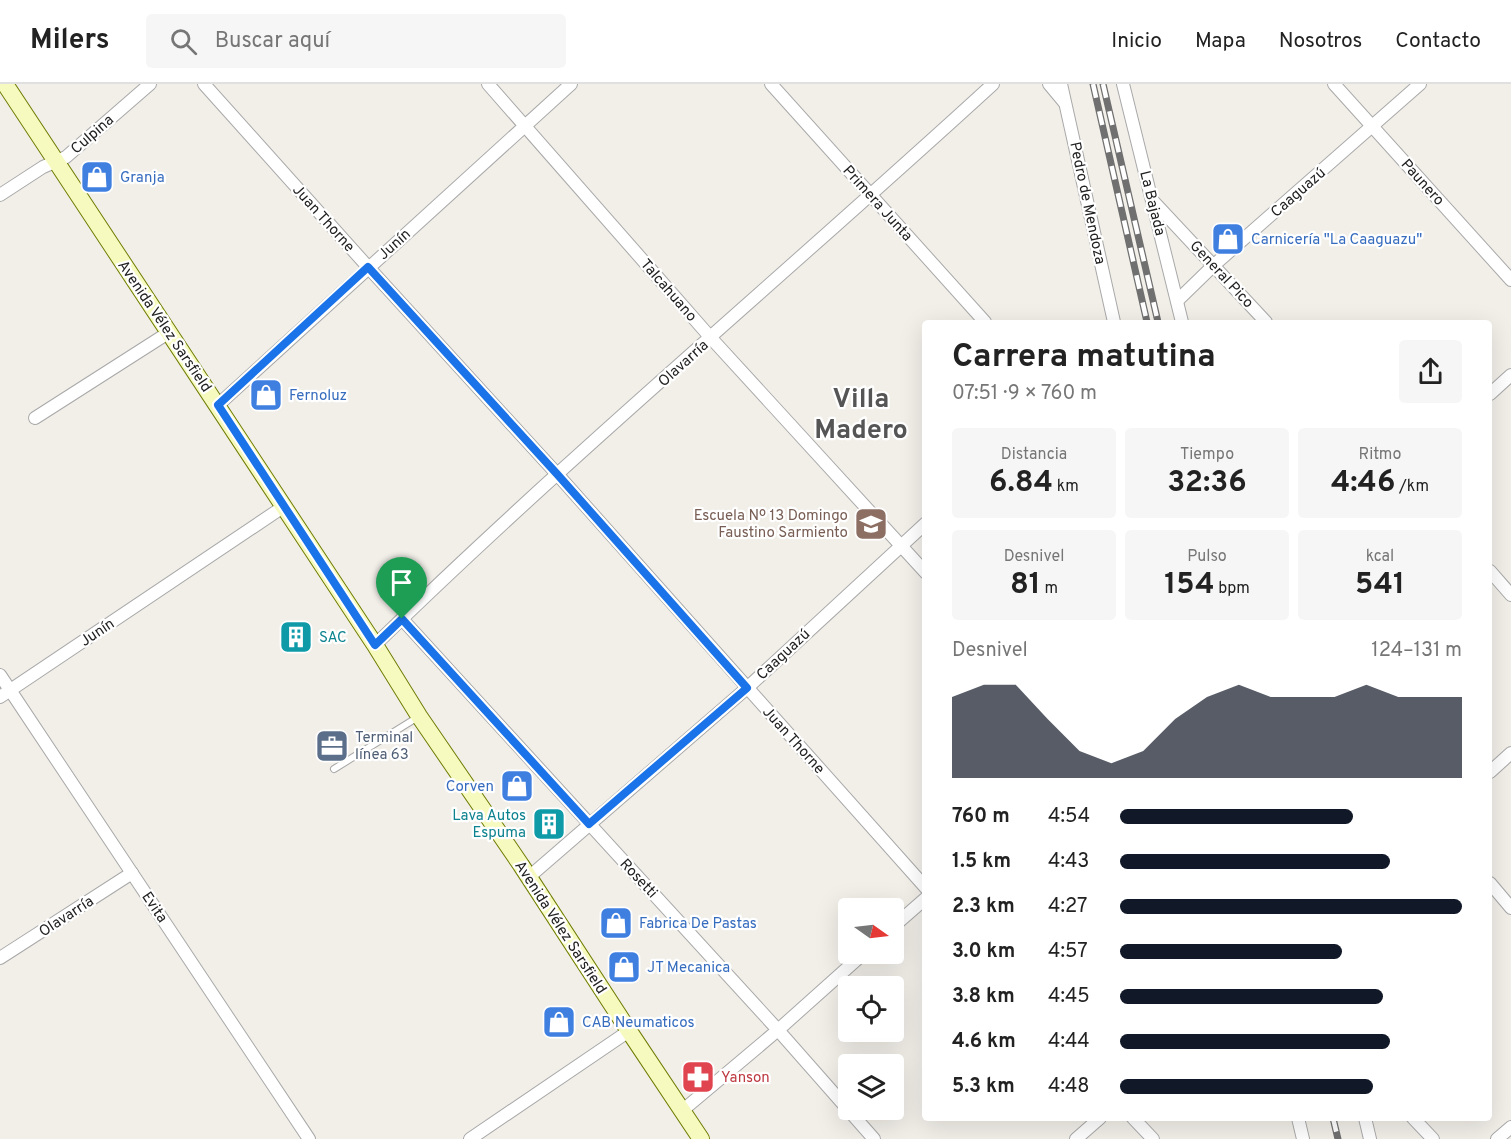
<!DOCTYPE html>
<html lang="es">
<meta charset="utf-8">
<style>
body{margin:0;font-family:Overpass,sans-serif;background:#f6f6f6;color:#222;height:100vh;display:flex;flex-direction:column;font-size:22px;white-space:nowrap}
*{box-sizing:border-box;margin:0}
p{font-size:20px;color:#767676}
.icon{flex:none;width:33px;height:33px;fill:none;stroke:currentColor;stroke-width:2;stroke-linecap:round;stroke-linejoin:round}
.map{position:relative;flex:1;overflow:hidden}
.drawer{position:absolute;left:922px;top:236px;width:570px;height:801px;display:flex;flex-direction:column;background:#fff;border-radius:6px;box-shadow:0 6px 24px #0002}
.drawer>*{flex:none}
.needle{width:39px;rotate:104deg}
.buttons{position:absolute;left:838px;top:814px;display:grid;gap:12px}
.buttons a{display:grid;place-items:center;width:66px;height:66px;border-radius:6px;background:#fff;box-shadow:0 6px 24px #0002;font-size:30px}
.pin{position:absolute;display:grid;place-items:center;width:51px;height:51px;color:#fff;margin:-62px -26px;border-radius:50% 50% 50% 0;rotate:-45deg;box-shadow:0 0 6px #0007}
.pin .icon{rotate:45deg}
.round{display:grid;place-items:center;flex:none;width:63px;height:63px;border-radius:6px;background:#f6f6f6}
.overview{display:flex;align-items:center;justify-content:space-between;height:102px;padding:0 30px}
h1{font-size:33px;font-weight:700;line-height:45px}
.stats{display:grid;grid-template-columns:repeat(3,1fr);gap:9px;height:102px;padding:6px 30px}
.stats div{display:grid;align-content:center;border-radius:6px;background:#f6f6f6;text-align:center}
.stats b{font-size:30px;font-weight:700}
.stats small{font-size:16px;font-weight:400}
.stats p{font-size:16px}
.chart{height:168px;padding:12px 30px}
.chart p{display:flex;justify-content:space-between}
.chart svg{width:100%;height:108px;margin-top:6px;fill:#111827;opacity:.7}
ul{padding:0 30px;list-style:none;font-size:20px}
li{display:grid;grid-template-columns:96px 72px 1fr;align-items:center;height:45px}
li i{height:15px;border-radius:8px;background:#111827}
header{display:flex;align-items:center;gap:36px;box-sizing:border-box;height:84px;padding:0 30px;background:#fff;border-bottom:2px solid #e0e0e0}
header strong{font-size:28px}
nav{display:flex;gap:33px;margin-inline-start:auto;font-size:21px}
.search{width:420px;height:54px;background:#f6f6f6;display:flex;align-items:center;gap:15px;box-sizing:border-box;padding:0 21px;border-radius:6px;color:#767676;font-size:22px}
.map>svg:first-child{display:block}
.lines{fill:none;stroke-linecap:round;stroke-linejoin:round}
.service-casing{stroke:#a9a9a9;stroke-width:8}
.minor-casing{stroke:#a9a9a9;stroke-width:14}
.secondary-casing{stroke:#707d05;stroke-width:18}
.service{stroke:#fff;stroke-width:6}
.minor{stroke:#fff;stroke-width:12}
.secondary{stroke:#f7fabf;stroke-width:16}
.rail-casing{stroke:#707070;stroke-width:7}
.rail{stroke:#fff;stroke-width:4.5;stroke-dasharray:14;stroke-linecap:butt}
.route-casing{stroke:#fff;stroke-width:12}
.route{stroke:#1a73e8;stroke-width:8}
.labels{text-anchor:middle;stroke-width:4.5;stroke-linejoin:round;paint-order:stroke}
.street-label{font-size:15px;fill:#222;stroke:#fff}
.shop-label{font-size:15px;fill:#366cbe;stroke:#fff;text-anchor:start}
.education-label{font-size:15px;fill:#785e54;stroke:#fff;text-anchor:end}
.culture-label{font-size:15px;fill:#0d838f;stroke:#fff;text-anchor:start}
.service-label{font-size:15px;fill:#4e5e75;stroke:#fff;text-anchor:start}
.health-label{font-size:15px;fill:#be3a42;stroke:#fff;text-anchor:start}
.town-label{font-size:27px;font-weight:bold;fill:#555;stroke:#fff}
</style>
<header>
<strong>Milers</strong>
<div class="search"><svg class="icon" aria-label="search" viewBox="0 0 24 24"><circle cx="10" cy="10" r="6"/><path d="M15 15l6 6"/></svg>Buscar aquí</div>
<nav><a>Inicio</a><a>Mapa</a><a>Nosotros</a><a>Contacto</a></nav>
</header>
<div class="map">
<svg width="1511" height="1055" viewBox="0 0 1511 1055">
<rect width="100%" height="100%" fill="#f2efe9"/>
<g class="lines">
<g class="service-casing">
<path id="service" d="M334 685 418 633"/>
</g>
<g class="minor-casing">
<g id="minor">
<path d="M204 0 368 183 557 390 926 804"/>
<path d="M488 0 711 254 926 489"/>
<path d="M771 0 985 238"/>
<path d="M1049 0 1064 18"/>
<path d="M1061 0 1114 238"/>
<path d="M1123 0 1182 238"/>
<path d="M1334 0 1511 196"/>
<path d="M0 111 43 83 66 73 150 0"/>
<path d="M1153 117 1266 238"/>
<path d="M1177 217 1214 181 1420 0"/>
<path d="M1490 310 1511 291"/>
<path d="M218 321 571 0"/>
<path d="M35 334 168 249"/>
<path d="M1490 487 1511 511"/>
<path d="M402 535 778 946 874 1055"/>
<path d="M375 561C574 367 788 188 993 0"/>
<path d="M0 591 309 1055"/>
<path d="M0 613 283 423"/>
<path d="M1490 688 1511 669"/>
<path d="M529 793 747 604 926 439"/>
<path d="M1490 799 1511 824"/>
<path d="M894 842 926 814"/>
<path d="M0 874 132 789"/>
<path d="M683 1026 778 946 863 870"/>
<path d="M1133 1034 1153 1055"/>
<path d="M1298 1034 1303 1055"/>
<path d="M1365 1034 1370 1055"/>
<path d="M1413 1034 1433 1055"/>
<path d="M470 1055 629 947"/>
<path d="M1076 1055 1100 1034"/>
<path d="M1497 1055 1511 1043"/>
</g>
</g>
<g class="secondary-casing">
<path id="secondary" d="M5 0 375 561 419 632 521 781 629 947 701 1055"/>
</g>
<use href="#service" class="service"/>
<use href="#minor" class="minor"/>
<use href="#secondary" class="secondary"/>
<g class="rail-casing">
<g id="rail">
<path d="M1093 0 1147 238"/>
<path d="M1103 0 1158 238"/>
<path d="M1333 1034 1338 1055"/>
</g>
</g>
<use href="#rail" class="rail"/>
</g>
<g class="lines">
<g class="route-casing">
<path id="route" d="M368 183 557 390 747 604 589 740 402 535 375 561 218 321Z"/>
</g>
<use href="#route" class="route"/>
</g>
<defs>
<g id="shop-square" transform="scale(1.725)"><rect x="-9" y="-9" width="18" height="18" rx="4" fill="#3f7fe0" stroke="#fff"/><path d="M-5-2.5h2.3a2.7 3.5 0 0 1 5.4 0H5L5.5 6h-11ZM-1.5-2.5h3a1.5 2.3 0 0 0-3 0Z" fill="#fff"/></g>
<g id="school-square" transform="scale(1.725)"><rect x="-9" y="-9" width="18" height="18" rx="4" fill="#8d6e63" stroke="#fff"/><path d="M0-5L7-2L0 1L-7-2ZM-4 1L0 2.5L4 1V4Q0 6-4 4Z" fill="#fff"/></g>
<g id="building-square" transform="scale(1.725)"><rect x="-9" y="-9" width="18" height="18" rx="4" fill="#0f9aa8" stroke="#fff"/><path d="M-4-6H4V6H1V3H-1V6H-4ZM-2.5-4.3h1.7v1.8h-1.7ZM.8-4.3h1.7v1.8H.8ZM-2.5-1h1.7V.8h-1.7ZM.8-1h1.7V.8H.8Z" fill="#fff"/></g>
<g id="office-square" transform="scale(1.725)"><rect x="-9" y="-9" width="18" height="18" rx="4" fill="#5c6f8a" stroke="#fff"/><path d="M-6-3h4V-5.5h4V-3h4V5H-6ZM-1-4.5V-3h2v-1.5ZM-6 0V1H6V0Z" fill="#fff"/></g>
<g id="pharmacy-square" transform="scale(1.725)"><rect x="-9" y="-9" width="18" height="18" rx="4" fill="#e0444e" stroke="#fff"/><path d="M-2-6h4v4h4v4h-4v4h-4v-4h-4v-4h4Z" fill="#fff"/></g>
</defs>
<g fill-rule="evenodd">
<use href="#shop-square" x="97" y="93"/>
<use href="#shop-square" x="1228" y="155"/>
<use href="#shop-square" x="266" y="311"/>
<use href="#school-square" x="871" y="440"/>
<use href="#building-square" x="296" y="553"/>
<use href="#office-square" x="332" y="662"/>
<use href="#shop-square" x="517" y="702"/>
<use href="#building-square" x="549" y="740"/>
<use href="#shop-square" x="616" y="839"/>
<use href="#shop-square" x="624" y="883"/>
<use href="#shop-square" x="559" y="938"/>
<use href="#pharmacy-square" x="698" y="993"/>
</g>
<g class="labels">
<g class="street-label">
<text transform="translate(92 50) rotate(-41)" y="5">Culpina</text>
<text transform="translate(1423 98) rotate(48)" y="5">Paunero</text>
<text transform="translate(1298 108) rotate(-41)" y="5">Caaguazú</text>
<text transform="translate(878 119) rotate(48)" y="5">Primera Junta</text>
<text transform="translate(1088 119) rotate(78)" y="5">Pedro de Mendoza</text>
<text transform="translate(1153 119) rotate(76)" y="5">La Bajada</text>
<text transform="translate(324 134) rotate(48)" y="5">Juan Thorne</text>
<text transform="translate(394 160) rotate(-42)" y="5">Junín</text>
<text transform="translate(1222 190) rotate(47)" y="5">General Pico</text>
<text transform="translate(669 206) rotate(49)" y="5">Talcahuano</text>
<text transform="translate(165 242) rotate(56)" y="5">Avenida Vélez Sarsfield</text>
<text transform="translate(683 279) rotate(-42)" y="5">Olavarría</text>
<text transform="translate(97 548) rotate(-34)" y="5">Junín</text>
<text transform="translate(783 570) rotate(-43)" y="5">Caaguazú</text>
<text transform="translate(794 656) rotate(48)" y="5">Juan Thorne</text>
<text transform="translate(639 794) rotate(47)" y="5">Rosetti</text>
<text transform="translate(155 823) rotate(56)" y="5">Evita</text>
<text transform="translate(66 832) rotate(-33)" y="5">Olavarría</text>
<text transform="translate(561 843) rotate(57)" y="5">Avenida Vélez Sarsfield</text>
</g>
<g class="shop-label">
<text x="120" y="98">Granja</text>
<text x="1251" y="160">Carnicería "La Caaguazu"</text>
<text x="289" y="316">Fernoluz</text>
<text x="494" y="707" text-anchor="end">Corven</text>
<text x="639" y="844">Fabrica De Pastas</text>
<text x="647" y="888">JT Mecanica</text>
<text x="582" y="943">CAB Neumaticos</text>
</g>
<g class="education-label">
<text x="848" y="436">Escuela Nº 13 Domingo<tspan x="848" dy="17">Faustino Sarmiento</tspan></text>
</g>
<g class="culture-label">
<text x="319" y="558">SAC</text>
<text x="526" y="736" text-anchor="end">Lava Autos<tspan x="526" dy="17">Espuma</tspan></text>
</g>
<g class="service-label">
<text x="355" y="658">Terminal<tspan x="355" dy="17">línea 63</tspan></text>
</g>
<g class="health-label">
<text x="721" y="998">Yanson</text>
</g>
<g class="town-label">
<text x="861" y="323">Villa<tspan x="861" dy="31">Madero</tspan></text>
</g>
</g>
</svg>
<div class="buttons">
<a><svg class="needle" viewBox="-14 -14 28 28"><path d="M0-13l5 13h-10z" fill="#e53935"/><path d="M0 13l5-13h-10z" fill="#767676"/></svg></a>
<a><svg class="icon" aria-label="locate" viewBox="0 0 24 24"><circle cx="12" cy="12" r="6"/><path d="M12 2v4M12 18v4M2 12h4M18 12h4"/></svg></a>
<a><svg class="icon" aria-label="layers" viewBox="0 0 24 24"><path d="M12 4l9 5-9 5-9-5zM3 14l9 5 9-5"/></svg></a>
</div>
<div class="pin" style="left:402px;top:535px;background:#1e9e55"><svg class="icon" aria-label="arrive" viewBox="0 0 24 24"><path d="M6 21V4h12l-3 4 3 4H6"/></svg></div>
<section class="drawer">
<div class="overview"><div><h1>Carrera matutina</h1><p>07:51 · 9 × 760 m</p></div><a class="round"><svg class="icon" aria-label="share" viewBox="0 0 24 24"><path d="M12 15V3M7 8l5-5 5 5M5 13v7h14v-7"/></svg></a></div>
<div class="stats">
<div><p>Distancia</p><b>6.84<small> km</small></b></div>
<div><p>Tiempo</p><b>32:36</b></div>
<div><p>Ritmo</p><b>4:46<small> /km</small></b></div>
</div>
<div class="stats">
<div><p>Desnivel</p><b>81<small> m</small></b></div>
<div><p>Pulso</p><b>154<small> bpm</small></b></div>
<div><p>kcal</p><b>541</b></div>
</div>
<div class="chart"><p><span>Desnivel</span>124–131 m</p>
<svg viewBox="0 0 160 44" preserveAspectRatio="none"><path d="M0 44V11L10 6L20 6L30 20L40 33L50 38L60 33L70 20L80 11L90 6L100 11L110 11L120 11L130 6L140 11L150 11L160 11V44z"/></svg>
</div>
<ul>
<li><b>760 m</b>4:54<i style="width:68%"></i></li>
<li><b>1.5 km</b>4:43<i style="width:79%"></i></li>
<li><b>2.3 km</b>4:27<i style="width:100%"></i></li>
<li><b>3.0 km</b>4:57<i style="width:65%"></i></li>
<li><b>3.8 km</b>4:45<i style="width:77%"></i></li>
<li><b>4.6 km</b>4:44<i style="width:79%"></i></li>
<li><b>5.3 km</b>4:48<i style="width:74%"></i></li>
</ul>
</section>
</div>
